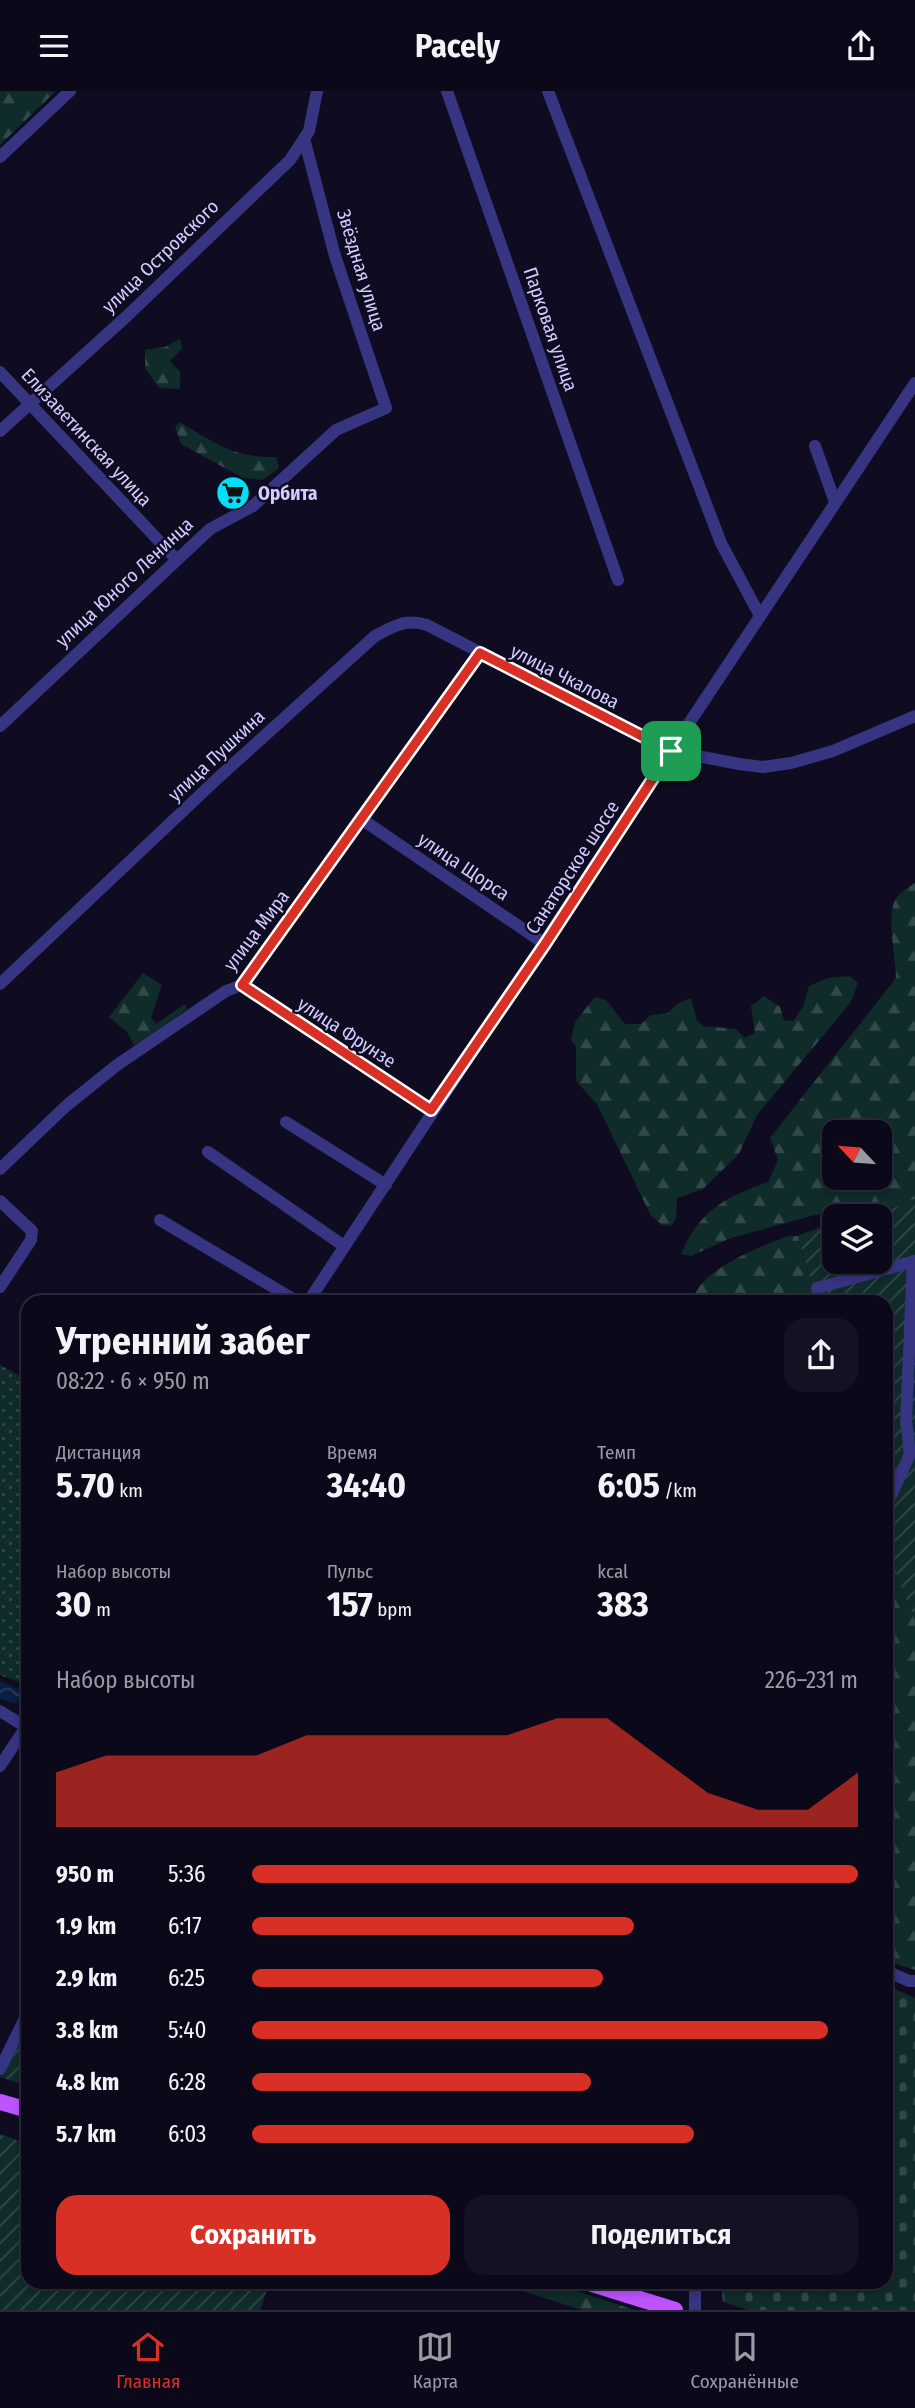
<!DOCTYPE html>
<html lang="ru">
<meta charset="utf-8">
<style>
body{margin:0;font-family:"Fira Sans Condensed",sans-serif;background:#141222;color:#f1f3f6;height:100vh;display:flex;flex-direction:column;font-size:26px;white-space:nowrap}
*{box-sizing:border-box;margin:0}
p{font-size:23px;color:#9a9aa2}
.icon{flex:none;width:38px;height:38px;fill:none;stroke:currentColor;stroke-width:2;stroke-linecap:round;stroke-linejoin:round}
.map{position:relative;flex:1;overflow:hidden}
.details{position:absolute;left:21px;top:1204px;width:872px;height:994px;display:flex;flex-direction:column;background:#0b0919;border-radius:21px;box-shadow:0 4px 10px #0003,0 0 0 2px #2b2a38}
.details>*{flex:none}
.needle{width:46px;rotate:296deg}
.tools{position:absolute;left:822px;top:1029px;display:grid;gap:14px}
.tools a{display:grid;place-items:center;width:70px;height:70px;border-radius:14px;background:#0b0919;box-shadow:0 4px 10px #0003,0 0 0 2px #2b2a38;font-size:35px}
.pin{position:absolute;display:grid;place-items:center;width:60px;height:60px;color:#fff;margin:-30px;border-radius:14px;box-shadow:0 4px 10px #0006}
.round{display:grid;place-items:center;flex:none;width:74px;height:74px;border-radius:21px;background:#141222}
.summary{display:flex;align-items:center;justify-content:space-between;height:119px;padding:0 35px}
h1{font-size:38px;font-weight:700;line-height:52px}
.stats{display:grid;grid-template-columns:repeat(3,1fr);gap:10px;height:119px;padding:7px 35px}
.stats div{display:grid;align-content:center}
.stats b{font-size:35px;font-weight:700}
.stats small{font-size:19px;font-weight:400}
.stats p{font-size:19px}
.chart{height:196px;padding:14px 35px}
.chart p{display:flex;justify-content:space-between}
.chart svg{width:100%;height:126px;margin-top:7px;fill:#d93025;opacity:.7}
.action{display:flex;gap:14px;margin-top:auto;padding:14px 35px}
.action a{flex:1;height:80px;border-radius:21px;background:#d93025;color:#fff;font-size:28px;font-weight:700;line-height:80px;text-align:center}
.action a+a{background:#141222;color:#f1f3f6}
ul{padding:0 35px;list-style:none;font-size:23px}
li{display:grid;grid-template-columns:112px 84px 1fr;align-items:center;height:52px}
li i{height:18px;border-radius:9px;background:#d93025}
header{display:flex;justify-content:space-between;align-items:center;height:91px;padding:0 35px;background:#0b0919;font-size:32px;font-weight:700}
.dock{display:flex;justify-content:space-around;align-items:center;height:98px;border-top:2px solid #2b2a38;background:#0b0919;font-size:19px;color:#9a9aa2}
.dock a{display:grid;justify-items:center;gap:4px}
.dock .current{color:#d93025}
.map>svg:first-child{display:block}
.grass{fill:url(#grass-dots)}
.forest{fill:url(#forest-firs);fill-rule:evenodd}
.cemetery{fill:url(#cemetery-stones)}
.garden{fill:url(#garden-furrows)}
.water{fill:url(#water-waves)}
.lines{fill:none;stroke-linecap:round;stroke-linejoin:round}
.minor{stroke:#373482;stroke-width:12}
.major{stroke:#be53ff;stroke-width:16}
.route-casing{stroke:#fff;stroke-width:14}
.route{stroke:#d93025;stroke-width:9}
.labels{text-anchor:middle;stroke-width:5;stroke-linejoin:round;paint-order:stroke}
.street-label{font-size:19px;fill:#d2ccff;stroke:#0f0c21}
.poi-label{font-size:19px;font-weight:bold;fill:#d2ccff;stroke:#0f0c21;text-anchor:start}
</style>
<header><svg class="icon" aria-label="menu" viewBox="0 0 24 24"><path d="M4 6h16M4 12h16M4 18h16"/></svg>Pacely<svg class="icon" aria-label="share" viewBox="0 0 24 24"><path d="M12 15V3M7 8l5-5 5 5M5 13v7h14v-7"/></svg></header>
<div class="map">
<svg width="915" height="2219" viewBox="0 0 915 2219">
<defs>
<pattern id="grass-dots" width="8" height="8" patternUnits="userSpaceOnUse" patternTransform="scale(1.75)"><rect width="8" height="8" fill="#0f2b2a"/><path d="M2 2h.1M6 6h.1" fill="none" stroke="#31494a" stroke-width="1.8" stroke-linecap="round"/></pattern>
<pattern id="forest-firs" width="22" height="20" patternUnits="userSpaceOnUse" patternTransform="scale(1.75)"><rect width="22" height="20" fill="#0f2b2a"/><path d="M5 1l3.5 6h-7zM16 11l3.5 6h-7z" fill="#31494a"/></pattern>
<pattern id="cemetery-stones" width="16" height="16" patternUnits="userSpaceOnUse" patternTransform="scale(1.75)"><rect width="16" height="16" fill="#0f2b2a"/><path d="M2 7V4a2 2 0 0 1 4 0v3zM10 15v-3a2 2 0 0 1 4 0v3z" fill="#31494a"/></pattern>
<pattern id="garden-furrows" width="10" height="10" patternUnits="userSpaceOnUse" patternTransform="scale(1.75)"><rect width="10" height="10" fill="#0f2b2a"/><path d="M-1 1l2-2M0 10L10 0M9 11l2-2" fill="none" stroke="#31494a"/></pattern>
<pattern id="water-waves" width="16" height="10" patternUnits="userSpaceOnUse" patternTransform="scale(1.75)"><rect width="16" height="10" fill="#091e43"/><path d="M0 5q4-4 8 0t8 0" fill="none" stroke="#2c3e5f"/></pattern>
</defs>
<rect width="100%" height="100%" fill="#0f0c21"/>
<path class="grass" d="M0 1274 28 1289 27 1594 0 1584Z"/>
<g class="forest">
<path d="M0 0H56L0 54Z"/>
<path d="M180 248 182 258 170 270 180 281V298L159 297 145 277V259L165 256Z"/>
<path d="M180 331C214 352 234 367 276 366L279 377 263 389 243 387 181 353 175 336Z"/>
<path d="M915 792V1108L873 1125 822 1122 731 1147 691 1165 681 1163C701 1118 724 1107 768 1091L778 1069 770 1047 896 887C896 867 885 820 897 806 902 800 909 796 915 792ZM835 1041H880V1087H835Z"/>
<path d="M143 882 162 894 151 926 156 933 185 913 187 918 142 951 134 954 127 941 109 926Z"/>
<path d="M849 885 858 892 851 911 757 1024 739 1063 703 1098 677 1107 676 1128 671 1135 662 1134 651 1125 597 1013 576 990V956L571 949 575 931 595 906 606 909 625 933H641L651 924 668 922 677 913 691 907 697 930 703 935 736 938 744 947 755 942 751 915 764 905 780 916 784 929 793 930 803 916 809 895 828 887Z"/>
<path d="M788 1145H798L817 1211H693C694 1181 764 1154 788 1145Z"/>
<path d="M886 1450 915 1529V1879L886 1870Z"/>
<path d="M495 2191H548L635 2219H582Z"/>
</g>
<path class="cemetery" d="M886 1894 915 1907V2219H748L723 2211 721 2191H886Z"/>
<g class="garden">
<path d="M915 1108V1529C898 1485 875 1447 893 1400L886 1396V1211H817L798 1145 835 1130V1171H880V1125H873Z"/>
<path d="M28 1912V1995L0 1986V1968Z"/>
<path d="M0 2043 28 2053V2191H270L260 2219H0Z"/>
</g>
<path class="water" d="M0 1590 19 1598 21 1603 16 1613 0 1608Z"/>
<g class="lines">
<g class="minor">
<path d="M447 0 618 489"/>
<path d="M548 0 721 452 759 523"/>
<path d="M0 66 70 0"/>
<path d="M0 281 176 468"/>
<path d="M0 340 127 225 290 69 309 40 317 0"/>
<path d="M815 355 835 411"/>
<path d="M0 635 210 438 253 415 336 339 386 317 335 165 305 51"/>
<path d="M360 727 545 853"/>
<path d="M0 893 219 686 375 545C394 535 406 527 427 534L671 660 739 673 763 676 791 672 833 660 915 625"/>
<path d="M242 894 431 1019"/>
<path d="M286 1031 386 1094"/>
<path d="M208 1061 344 1155"/>
<path d="M0 1078 66 1015 117 974 226 900 242 894 480 562"/>
<path d="M0 1110 32 1140 31 1149 0 1196"/>
<path d="M160 1129 298 1211"/>
<path d="M817 1197 915 1170"/>
<path d="M308 1211C509 904 711 597 915 292"/>
<path d="M886 1415 910 1363 906 1330 913 1170"/>
<path d="M0 1620 26 1636"/>
<path d="M0 1675 28 1633"/>
<path d="M886 1880 909 1890H915"/>
<path d="M0 1978 28 1921"/>
<path d="M695 2191V2219"/>
</g>
<g class="major">
<path d="M0 2011 28 2019"/>
<path d="M586 2191 675 2219"/>
</g>
</g>
<g class="lines">
<g class="route-casing">
<path id="route" d="M480 562 671 660 545 853 431 1019 242 894Z"/>
</g>
<use href="#route" class="route"/>
</g>
<defs>
<g id="supermarket-disc" transform="scale(1.75)"><circle r="9.5" fill="#00dff7" stroke="#0f0c21"/><path d="M-6-5.5h2.5l.6 2H6L4.5 2H-2.5L-4.4-4H-6ZM-1.5 3.2a1.3 1.3 0 1 0 .1 0ZM3 3.2a1.3 1.3 0 1 0 .1 0Z" fill="#111"/></g>
</defs>
<g fill-rule="evenodd">
<use href="#supermarket-disc" x="233" y="402"/>
</g>
<g class="labels">
<g class="street-label">
<text transform="translate(160 165) rotate(-44)" y="7">улица Островского</text>
<text transform="translate(362 179) rotate(73)" y="7">Звёздная улица</text>
<text transform="translate(551 238) rotate(71)" y="7">Парковая улица</text>
<text transform="translate(87 346) rotate(47)" y="7">Елизаветинская улица</text>
<text transform="translate(124 491) rotate(-43)" y="7">улица Юного Ленинца</text>
<text transform="translate(565 585) rotate(27)" y="7">улица Чкалова</text>
<text transform="translate(216 664) rotate(-43)" y="7">улица Пушкина</text>
<text transform="translate(464 775) rotate(34)" y="7">улица Щорса</text>
<text transform="translate(572 776) rotate(-57)" y="7">Санаторское шоссе</text>
<text transform="translate(256 839) rotate(-53)" y="7">улица Мира</text>
<text transform="translate(347 941) rotate(33)" y="7">улица Фрунзе</text>
</g>
<g class="poi-label">
<text x="258" y="409">Орбита</text>
</g>
</g>
</svg>
<div class="tools">
<a><svg class="needle" viewBox="-14 -14 28 28"><path d="M0-13l5 13h-10z" fill="#e53935"/><path d="M0 13l5-13h-10z" fill="#9a9aa2"/></svg></a>
<a><svg class="icon" aria-label="layers" viewBox="0 0 24 24"><path d="M12 4l9 5-9 5-9-5zM3 14l9 5 9-5"/></svg></a>
</div>
<div class="pin" style="left:671px;top:660px;background:#1e9e55"><svg class="icon" aria-label="arrive" viewBox="0 0 24 24"><path d="M6 21V4h12l-3 4 3 4H6"/></svg></div>
<section class="details">
<div class="summary"><div><h1>Утренний забег</h1><p>08:22 · 6 × 950 m</p></div><a class="round"><svg class="icon" aria-label="share" viewBox="0 0 24 24"><path d="M12 15V3M7 8l5-5 5 5M5 13v7h14v-7"/></svg></a></div>
<div class="stats">
<div><p>Дистанция</p><b>5.70<small> km</small></b></div>
<div><p>Время</p><b>34:40</b></div>
<div><p>Темп</p><b>6:05<small> /km</small></b></div>
</div>
<div class="stats">
<div><p>Набор высоты</p><b>30<small> m</small></b></div>
<div><p>Пульс</p><b>157<small> bpm</small></b></div>
<div><p>kcal</p><b>383</b></div>
</div>
<div class="chart"><p><span>Набор высоты</span>226–231 m</p>
<svg viewBox="0 0 160 44" preserveAspectRatio="none"><path d="M0 44V25L10 19L20 19L30 19L40 19L50 12L60 12L70 12L80 12L90 12L100 6L110 6L120 19L130 32L140 38L150 38L160 25V44z"/></svg>
</div>
<ul>
<li><b>950 m</b>5:36<i style="width:100%"></i></li>
<li><b>1.9 km</b>6:17<i style="width:63%"></i></li>
<li><b>2.9 km</b>6:25<i style="width:58%"></i></li>
<li><b>3.8 km</b>5:40<i style="width:95%"></i></li>
<li><b>4.8 km</b>6:28<i style="width:56%"></i></li>
<li><b>5.7 km</b>6:03<i style="width:73%"></i></li>
</ul>
<div class="action"><a>Сохранить</a><a>Поделиться</a></div>
</section>
</div>
<nav class="dock">
<a class="current"><svg class="icon" aria-label="home" viewBox="0 0 24 24"><path d="M3 11l9-7 9 7M6 9v11h12V9"/></svg>Главная</a>
<a><svg class="icon" aria-label="map" viewBox="0 0 24 24"><path d="M3 6l6-2 6 2 6-2v14l-6 2-6-2-6 2zM9 4v14M15 6v14"/></svg>Карта</a>
<a><svg class="icon" aria-label="saved" viewBox="0 0 24 24"><path d="M7 4h10v16l-5-4-5 4z"/></svg>Сохранённые</a>
</nav>
